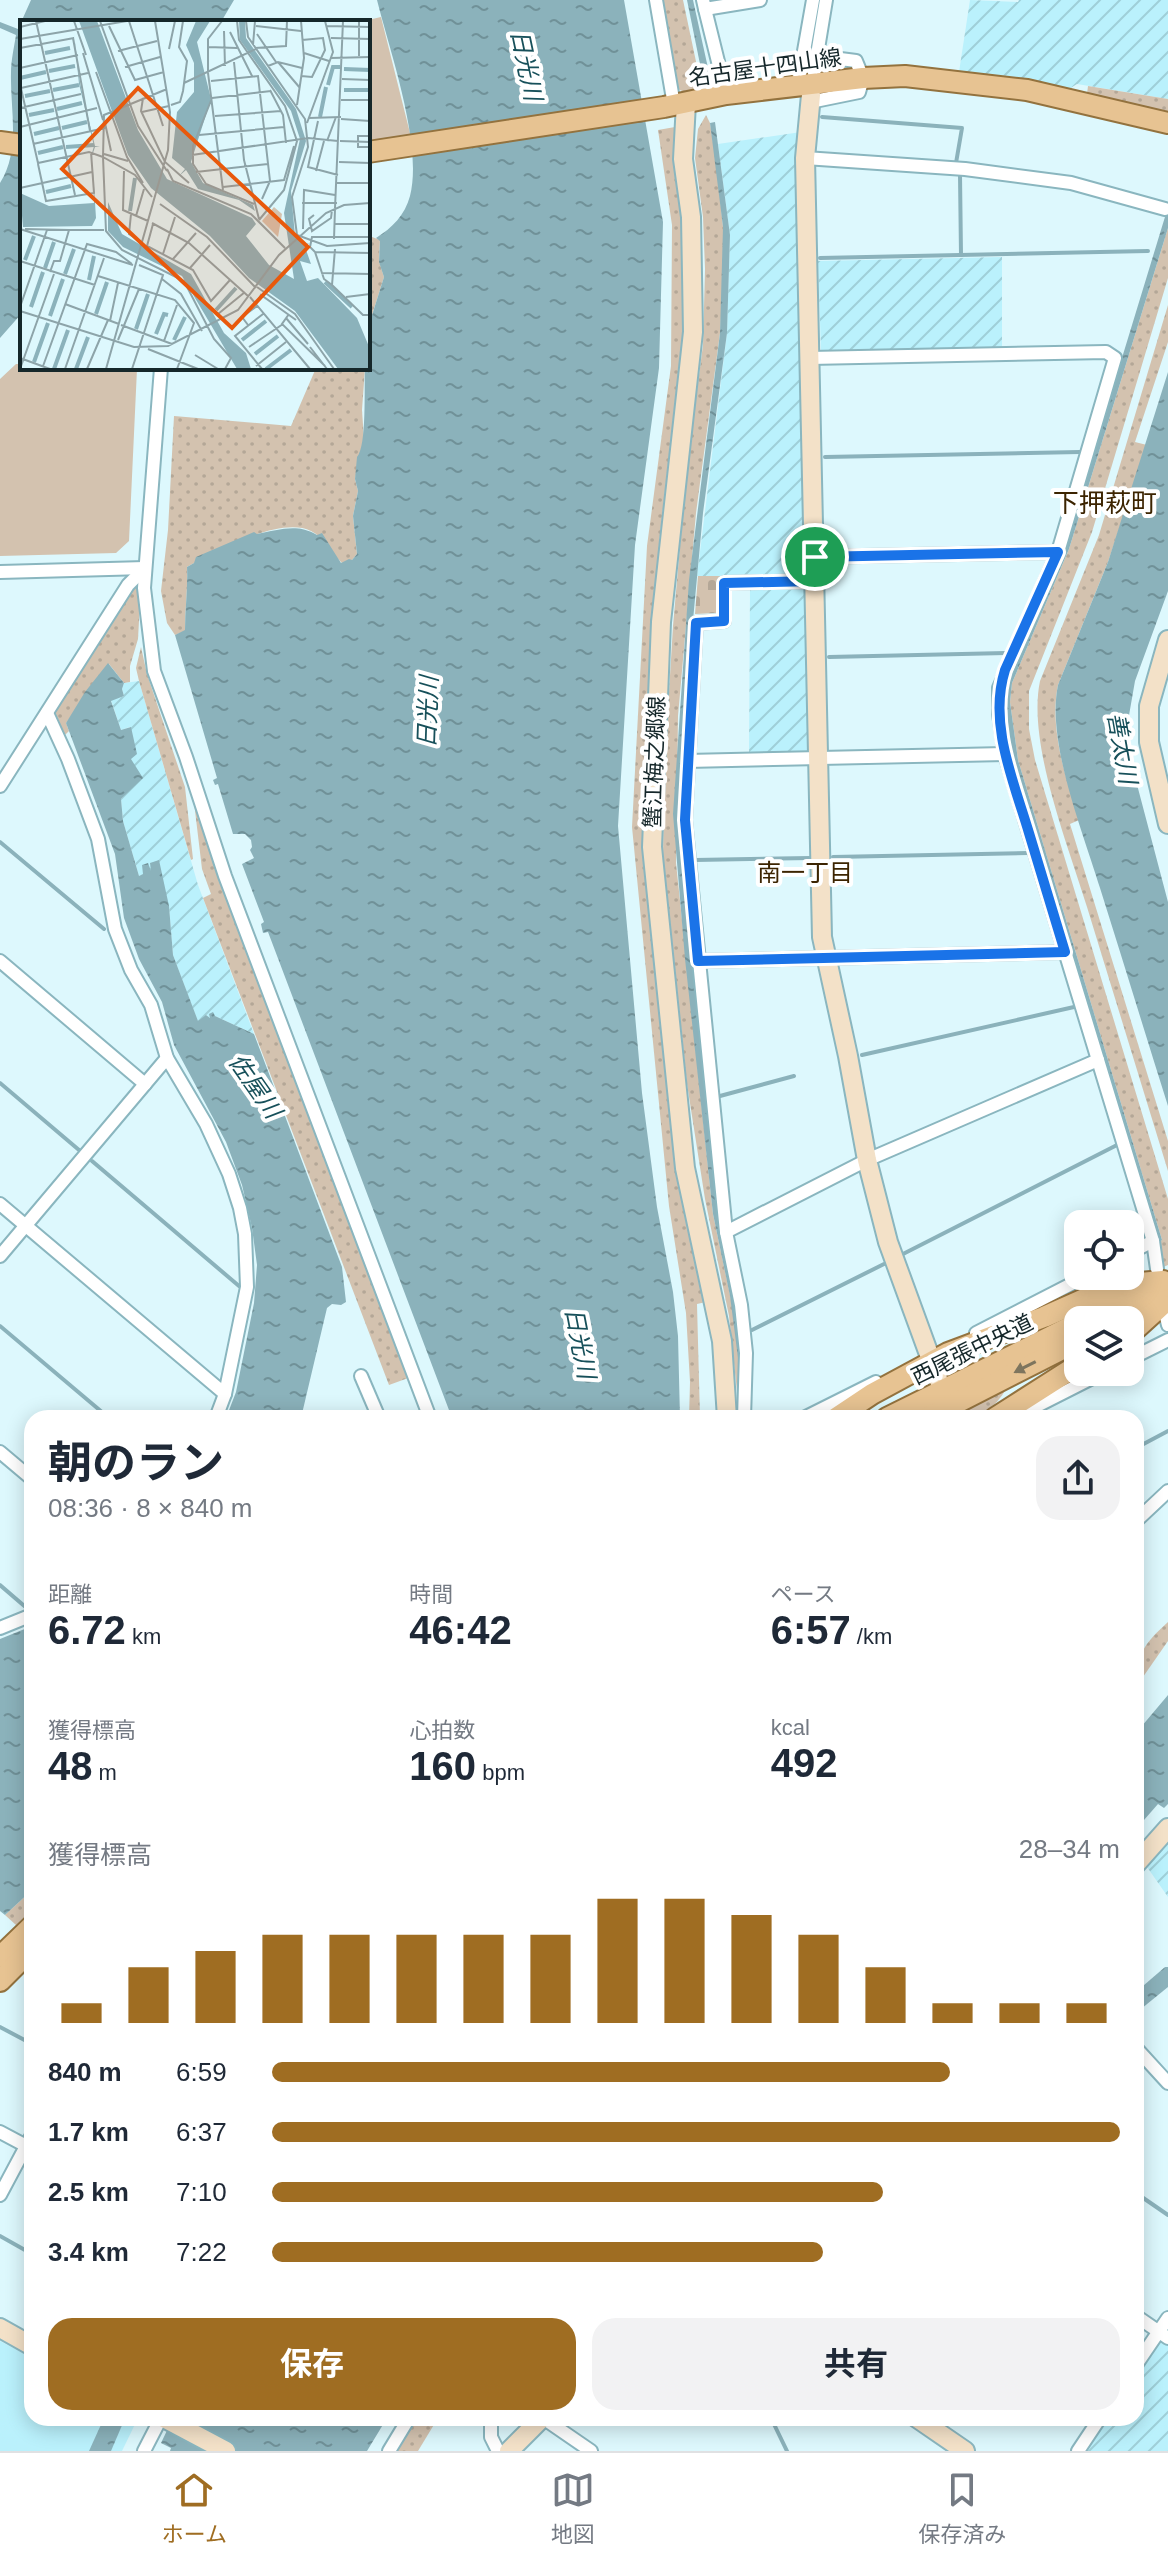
<!DOCTYPE html>
<html lang="ja">
<meta charset="utf-8">
<style>
body{margin:0;font-family:Helvetica,"Noto Sans JP",sans-serif;background:#f2f2f3;color:#1f2937;height:100vh;display:flex;flex-direction:column;font-size:30px;white-space:nowrap}
*{box-sizing:border-box;margin:0}
p{font-size:26px;color:#747a83}
.icon{flex:none;width:44px;height:44px;fill:none;stroke:currentColor;stroke-width:2;stroke-linecap:round;stroke-linejoin:round}
.map{position:relative;flex:1;overflow:hidden}
.details{position:absolute;left:24px;top:1410px;width:1120px;height:1016px;display:flex;flex-direction:column;background:#fff;border-radius:24px;box-shadow:0 4px 20px #0003}
.details>*{flex:none}
.fabs{position:absolute;left:1064px;top:1210px;display:grid;gap:16px}
.fabs a{display:grid;place-items:center;width:80px;height:80px;border-radius:16px;background:#fff;box-shadow:0 4px 20px #0003;font-size:40px}
.pin{position:absolute;display:grid;place-items:center;width:68px;height:68px;color:#fff;margin:-34px;border:4px solid #fff;border-radius:50%;box-shadow:0 2px 8px #0007}
.round{display:grid;place-items:center;flex:none;width:84px;height:84px;border-radius:24px;background:#f2f2f3}
.headline{display:flex;align-items:center;justify-content:space-between;height:136px;padding:0 24px}
h1{font-size:44px;font-weight:700;line-height:60px}
.metrics{display:grid;grid-template-columns:repeat(3,1fr);gap:12px;height:136px;padding:8px 24px}
.metrics div{display:grid;align-content:center}
.metrics b{font-size:40px;font-weight:700}
.metrics small{font-size:22px;font-weight:400}
.metrics p{font-size:22px}
.chart{height:224px;padding:16px 24px}
.chart p{display:flex;justify-content:space-between}
.chart svg{width:100%;height:144px;margin-top:8px;stroke:#9f6d22;stroke-width:6}
.action{display:flex;gap:16px;margin-top:auto;padding:16px 24px}
.action a{flex:1;height:92px;border-radius:24px;background:#9f6d22;color:#fff;font-size:32px;font-weight:700;line-height:92px;text-align:center}
.action a+a{background:#f2f2f3;color:#1f2937}
ul{padding:0 24px;list-style:none;font-size:26px}
li{display:grid;grid-template-columns:128px 96px 1fr;align-items:center;height:60px}
li i{height:20px;border-radius:10px;background:#9f6d22}
.tabs{display:flex;justify-content:space-around;align-items:center;height:112px;border-top:2px solid #e0e1e3;background:#fff;font-size:22px;color:#747a83}
.tabs a{display:grid;justify-items:center;gap:4px}
.tabs .active{color:#9f6d22}
.map>svg:first-child{display:block}
.built{fill:#baf1fc}
.industrial{fill:url(#industrial-furrows)}
.grass{fill:url(#grass-dots)}
.cemetery{fill:url(#cemetery-stones)}
.park{fill:#d3c2af}
.water{fill:url(#water-ripples)}
.lines{fill:none;stroke-linecap:round;stroke-linejoin:round}
.stream{stroke:#8bb2bb;stroke-width:4}
.street-casing{stroke:#8ab6bf;stroke-width:16}
.secondary-casing{stroke:#8ab6bf;stroke-width:22}
.primary-casing{stroke:#93723e;stroke-width:24}
.street{stroke:#fff;stroke-width:12}
.secondary{stroke:#f3e1c8;stroke-width:18}
.primary{stroke:#e7c392;stroke-width:20}
.oneway{fill:#7e755e}
.route-casing{stroke:#fff;stroke-width:16}
.route{stroke:#1a73e8;stroke-width:10}
.labels{text-anchor:middle;stroke-width:8;stroke-linejoin:round;paint-order:stroke}
.street-label{font-size:22px;fill:#15272a;stroke:#fff}
.water-label{font-size:24px;font-style:italic;fill:#17505a;stroke:#fff}
.neighbourhood-label{font-size:24px;fill:#3c2401;stroke:#fff}
.quarter-label{font-size:26px;fill:#3c2401;stroke:#fff}
.inset-river{fill:none;stroke:#8bb2bb;stroke-width:4}
.inset-road{fill:none;stroke:#8da4a9;stroke-width:2}
.view{fill:#e8590c;fill-opacity:0.15;stroke:#e8590c;stroke-width:4}
.inset-edge{fill:none;stroke:#15272a;stroke-width:4}
</style>
<div class="map">
<svg width="1168" height="2451" viewBox="0 0 1168 2451">
<defs>
<pattern id="industrial-furrows" width="10" height="10" patternUnits="userSpaceOnUse" patternTransform="scale(2)"><rect width="10" height="10" fill="#baf1fc"/><path d="M-1 1l2-2M0 10L10 0M9 11l2-2" fill="none" stroke="#9fcfd8"/></pattern>
<pattern id="grass-dots" width="8" height="8" patternUnits="userSpaceOnUse" patternTransform="scale(2)"><rect width="8" height="8" fill="#d3c2af"/><path d="M2 2h.1M6 6h.1" fill="none" stroke="#b4a797" stroke-width="1.8" stroke-linecap="round"/></pattern>
<pattern id="cemetery-stones" width="16" height="16" patternUnits="userSpaceOnUse" patternTransform="scale(2)"><rect width="16" height="16" fill="#d3c2af"/><path d="M2 7V4a2 2 0 0 1 4 0v3zM10 15v-3a2 2 0 0 1 4 0v3z" fill="#b4a797"/></pattern>
<pattern id="water-ripples" width="26" height="14" patternUnits="userSpaceOnUse" patternTransform="scale(2)"><rect width="26" height="14" fill="#8bb2bb"/><path d="M2 4q2-2 4 0t4 0M15 11q2-2 4 0t4 0" fill="none" stroke="#709198"/></pattern>
</defs>
<rect width="100%" height="100%" fill="#ddf8fd"/>
<path class="built" d="M0 2341 32 2358V2418H138L122 2451H0Z"/>
<g class="industrial">
<path d="M970 0 1018 2 1019 0H1168V99L1077 84 1069 89 1008 76 959 72Z"/>
<path d="M801 132 806 571 802 576H697L727 333 730 235 718 144Z"/>
<path d="M1002 257V349L821 351 818 261Z"/>
<path d="M801 586 809 594 810 752 806 756H749L750 587Z"/>
<path d="M139 681 198 885 254 1034 215 1016 208 1018 207 1015 198 1022 173 955 169 906 152 871 139 876 123 821 121 799 138 781 131 759 130 727 121 730 111 700 124 696 122 689 124 683Z"/>
<path d="M1168 1843V1897L1147 1867Z"/>
<path d="M1163 2339 1168 2343V2451H1082L1104 2418H1136V2371L1156 2341Z"/>
</g>
<g class="grass">
<path d="M661 0H683L702 90 686 93 678 89Z"/>
<path d="M1088 86 1168 99V112L1087 94Z"/>
<path d="M706 115 710 123 717 168 723 227 724 263 720 333 696 513 678 716 676 863 713 1214 743 1357 739 1410 729 1316 705 1199 687 1084 663 855 664 775 673 626 687 466 703 345 705 269 703 217 695 158 698 129Z"/>
<path d="M675 127 674 156 685 252 684 321 659 544 645 744 644 848 667 1081 679 1171 706 1302 697 1304 700 1418H689L690 1382 686 1313 669 1206 632 827 647 546 671 366 672 225 658 130Z"/>
<path d="M1168 228V278L1147 348 1092 532 1029 691V729L1035 760 1168 1199V1265L1161 1268 1159 1242 1162 1240 1018 760 1010 702 1012 683 1069 549Z"/>
<path d="M372 237 380 240 379 261 384 277 368 328V246Z"/>
<path d="M1168 305V342L1135 442 1147 445 1108 562 1058 685C1049 729 1066 778 1079 820L1070 824 1168 1141V1171C1141 1083 1114 995 1087 907 1068 845 1027 743 1040 681L1099 535Z"/>
<path d="M316 368H365L362 410 364 440 355 479 358 491 353 516 357 554 352 560 342 563C332 554 324 537 311 531 280 516 215 551 187 567 188 589 185 609 185 631L175 635 167 623 161 591 168 530 174 416 291 426Z"/>
<path d="M141 584 138 639 130 666V682L124 683 109 664 66 723 69 731 65 735 55 712 131 589Z"/>
<path d="M141 647 147 674 185 787 193 859 191 860 139 681 136 668Z"/>
<path d="M193 794 411 1377 389 1385 203 898 211 894 202 869Z"/>
<path d="M1006 1389C996 1407 980 1418 959 1418L957 1414Z"/>
<path d="M1168 1622V1641L1136 1687C1136 1654 1144 1644 1168 1622Z"/>
<path d="M32 1890V1910L16 1925 5 1915Z"/>
<path d="M414 2418H438L418 2451H395Z"/>
</g>
<path class="cemetery" d="M698 576H721L719 609 716 613 695 614Z"/>
<g class="park">
<path d="M381 17 411 137 368 143V22H359Z"/>
<path d="M16 364H22V368L137 369 129 541 116 553 0 556V379Z"/>
</g>
<g class="water">
<path d="M31 0H234L221 22H22V313L0 338V183C21 150 10 110 11 73 11 60 14 48 16 35L0 28V22L18 29Z"/>
<path d="M377 0H624L663 222 659 368 635 545 618 826 642 1093 657 1207 673 1292 678 1336 680 1418H452L268 932 263 933 261 924 264 922 242 864 254 858 250 850 252 847 251 840 245 834H233L218 784 215 785 213 780 217 778 175 635 185 630C185 608 188 589 187 567L194 563 196 557 254 532 257 534C279 530 297 523 317 535L322 533 341 563 349 559 352 560 357 554 353 516 358 491 355 479 357 457C367 446 364 387 365 368H368V328L384 277 379 262 380 241 376 238C392 228 405 215 410 196 423 145 390 52 377 0Z"/>
<path d="M687 0H693L710 77 703 79Z"/>
<path d="M715 122 730 235 727 333 703 513 684 717 680 814 714 1164 743 1357 738 1358 730 1296 713 1214 685 959 673 814 689 580 720 333 723 227 710 123Z"/>
<path d="M1168 207V228L1069 549 1012 683 1010 702 1018 760 1162 1240 1159 1242 1010 755 1005 715 1006 683 1064 548Z"/>
<path d="M1168 372V591L1135 681 1128 721 1130 758 1168 902V1106C1145 1033 1123 961 1100 888 1083 832 1046 742 1058 685L1108 562Z"/>
<path d="M108 663 124 683 122 689 124 696 111 701 121 730 131 727 137 754 131 759 143 778 121 799 123 821 139 876 143 874 142 865 148 863 151 871 150 863 159 860 169 906 173 955 198 1021 206 1015 210 1018 209 1014 213 1012 215 1016 254 1034 342 1267 346 1302 341 1305 332 1304 327 1308 301 1418H226L236 1392 254 1303 257 1265 252 1228 242 1185 226 1142 174 1045 162 1002 139 959 124 918 115 854 66 723 85 692Z"/>
<path d="M32 1626V1890L5 1915 0 1911V1639Z"/>
<path d="M1168 1695V1804L1164 1808 1158 1804 1137 1828 1140 1832 1136 1837V1733Z"/>
<path d="M1165 1967H1168V1987L1136 2013V1992Z"/>
<path d="M104 2418 123 2423 111 2451H89Z"/>
<path d="M173 2418H387L367 2451H170L171 2448 161 2443Z"/>
</g>
<g class="lines">
<g class="stream">
<path d="M822 117 962 128 956 163"/>
<path d="M960 175 961 255"/>
<path d="M820 258 1148 251"/>
<path d="M825 457 1080 452"/>
<path d="M829 657 1006 653"/>
<path d="M0 842 104 929"/>
<path d="M833 857 1028 853"/>
<path d="M695 860 811 858"/>
<path d="M862 1055 1074 1007"/>
<path d="M0 1083 79 1150"/>
<path d="M720 1096 794 1076"/>
<path d="M92 1161 239 1286"/>
<path d="M903 1254 1117 1145"/>
<path d="M0 1326 109 1418"/>
<path d="M752 1330 884 1264"/>
<path d="M1136 1448 1168 1431"/>
<path d="M0 1585 29 1610"/>
<path d="M0 2027 32 2044"/>
<path d="M1136 2193 1168 2215"/>
<path d="M0 2236 32 2254"/>
<path d="M771 2418 787 2451"/>
</g>
<g class="street-casing">
<g id="street">
<path d="M656 0 674 105"/>
<path d="M703 0 705 9 760 0"/>
<path d="M705 9 726 94"/>
<path d="M814 73 826 0"/>
<path d="M798 85 813 0"/>
<path d="M810 102 859 92 863 78 856 61 817 56"/>
<path d="M805 158 965 169 1071 183 1165 209"/>
<path d="M810 358 1106 352 1115 358 1058 552 999 688V714L1005 754 1153 1241 1130 1253"/>
<path d="M161 368 144 588 154 671 186 757 225 876 430 1418"/>
<path d="M815 557 1058 552"/>
<path d="M0 572 145 568"/>
<path d="M47 713 68 759 98 839 115 929 131 970 151 1005 167 1058 206 1124 229 1174 240 1208 245 1234 247 1287 225 1394 216 1418"/>
<path d="M687 761 1005 754"/>
<path d="M0 786 128 585 145 568"/>
<path d="M0 961 145 1084"/>
<path d="M698 961 1065 952"/>
<path d="M0 1204 225 1394"/>
<path d="M726 1232 867 1160 1098 1060"/>
<path d="M1153 1241 1157 1269"/>
<path d="M0 1256 167 1058"/>
<path d="M1166 1317 1168 1325"/>
<path d="M976 1333 1087 1276"/>
<path d="M1130 1359 1168 1340"/>
<path d="M361 1376 379 1418"/>
<path d="M744 1418 746 1353 741 1305 726 1232 685 820 696 623 724 621V583L815 581"/>
<path d="M804 1418 876 1382"/>
<path d="M1013 1418 1104 1372"/>
<path d="M0 1452 32 1479"/>
<path d="M1136 1521 1168 1491"/>
<path d="M0 1628 32 1615"/>
<path d="M1136 2048 1168 2083"/>
<path d="M0 2132 32 2149"/>
<path d="M0 2195 32 2135"/>
<path d="M1136 2316 1168 2338"/>
<path d="M1136 2365 1168 2318"/>
<path d="M491 2418V2437L498 2451"/>
<path d="M543 2418 591 2451"/>
<path d="M144 2451 161 2418"/>
<path d="M389 2451 409 2418"/>
<path d="M1078 2451 1100 2418"/>
</g>
</g>
<g class="secondary-casing">
<g id="secondary">
<path d="M811 95 805 158 822 937 848 1056 867 1160 888 1242 938 1379"/>
<path d="M686 103 683 159 691 217 693 332 661 622 652 847 685 1168 722 1341 727 1418"/>
<path d="M1168 640 1149 706V742L1168 824"/>
<path d="M951 1417 952 1418"/>
<path d="M1136 1864 1168 1828"/>
<path d="M0 2328 32 2346"/>
<path d="M164 2418 226 2451"/>
<path d="M917 2418 965 2451"/>
<path d="M509 2451 542 2418"/>
</g>
</g>
<g class="primary-casing">
<g id="primary">
<path d="M0 142 22 145"/>
<path d="M368 152 664 107 726 94 863 78 905 76 1027 90 1168 123"/>
<path d="M1084 1320 1152 1286"/>
<path d="M1119 1320 1168 1295"/>
<path d="M1130 1334 1162 1305"/>
<path d="M836 1418 872 1394 948 1353 1044 1317 1116 1285 1163 1281"/>
<path d="M887 1418 1078 1323"/>
<path d="M927 1418 1078 1341"/>
<path d="M995 1418 1078 1365"/>
<path d="M0 1957 32 1926"/>
<path d="M0 1981 32 1949"/>
</g>
</g>
<use href="#street" class="street"/>
<use href="#secondary" class="secondary"/>
<use href="#primary" class="primary"/>
</g>
<defs><path id="oneway-solid" d="M-6-.8H1V-3.2L6.5 0L1 3.2V.8H-6Z" transform="scale(2)"/></defs>
<use class="oneway" href="#oneway-solid" transform="translate(1025 1367) rotate(153)"/>
<g class="lines">
<g class="route-casing">
<path id="route" d="M1058 552 1005 670C988 724 1014 782 1029 833 1041 873 1053 912 1065 952L698 961 685 820 696 623 724 621V583L815 581V557Z"/>
</g>
<use href="#route" class="route"/>
</g>
<g class="labels">
<g class="street-label">
<text transform="translate(765 67) rotate(-8)" y="8">名古屋十四山線</text>
<text transform="translate(654 762) rotate(-88)" y="8">蟹江梅之郷線</text>
<text transform="translate(972 1349) rotate(-26)" y="8">西尾張中央道</text>
</g>
<g class="water-label">
<text transform="translate(526 65) rotate(78)" y="8">日光川</text>
<text transform="translate(428 712) rotate(-88)" y="8">日光川</text>
<text transform="translate(1122 748) rotate(80)" y="8">善太川</text>
<text transform="translate(255 1086) rotate(55)" y="8">佐屋川</text>
<text transform="translate(580 1343) rotate(79)" y="8">日光川</text>
</g>
<g class="neighbourhood-label">
<text x="805" y="881">南一丁目</text>
</g>
<g class="quarter-label">
<text x="1105" y="512">下押萩町</text>
</g>
</g>
<g transform="translate(20 20)">
<rect width="350" height="350" fill="#ddf8fd"/>
<path d="M254 187 262 194 258 217 242 201Z" fill="#d3c2af"/>
<path d="M59 1H77L118 110 147 159 232 198 236 204 226 216 249 245 274 259 264 193 280 119 271 91 220 20 219 1H225L226 18 276 89 286 121 271 171 275 216 284 225 289 223 285 227 291 244 280 241 287 261 298 258 337 298 350 329V349H318L275 291 229 258 190 216 131 168 108 135ZM176 1H190L177 22 191 79 171 142 183 163 233 185 235 191 219 180 178 169 166 150 159 156 165 149 152 138 157 92 174 72V43L166 25ZM54 14 60 63 75 126 80 127H75L72 136 76 198 72 206 3 207 0 173 29 186 74 183 72 133 74 126 59 64ZM88 182 102 214 171 254 204 313 226 333 231 349H217L162 256 103 227 88 211Z" fill="#8bb2bb"/>
<path class="inset-river" d="M25 33 50 28M324 49 350 50M29 51 55 46M0 58 26 52M308 65 313 47H320M33 70 59 65M324 70H350M5 76 30 71M37 89 62 83M9 95 34 90M300 97 306 67M42 108 67 102M14 114 39 108M46 127 74 125M18 133 43 127M26 172 51 166M110 191 115 158M5 240 14 216M25 248 34 222M45 254 54 229M69 260 74 236M305 262 332 287M11 287 23 252M196 290 216 268M76 294 87 262M30 296 43 259M116 309 128 274M136 314 144 294 148 295M154 320 165 297M222 320 246 301M235 334 258 316M14 342 28 303M34 349 48 310M56 349 68 317M246 349 271 330"/>
<path class="inset-road" d="M16 1 55 175M54 1 66 35M80 1 118 106 147 151M109 1 143 106M217 1 219 20 265 86 277 121 264 170 239 200M226 1 228 17 285 99 288 127 272 177 277 215 307 226 350 223M89 6 115 60 144 52M236 6 281 11M306 6 350 7M0 7 25 1M204 11 205 46M210 12 232 56M237 14 256 42M53 18 70 111M311 18 350 19M0 19 107 1M233 25 235 1M188 27 217 28M0 28 54 18M235 28 266 26 267 1M149 29 155 1M98 31 137 21M63 33 83 100M284 33 309 41M339 36V1M311 38 350 37M214 42 224 140 239 199M258 42 280 68M248 46 258 42 282 48M105 47 140 37M0 48 58 35M76 52 107 137 123 163M188 53 203 170M188 53V19L202 1M281 56 292 57 305 30 303 18 282 20M322 59 350 60M191 61 238 56 250 161 242 179M164 63 236 29M0 64 18 143 69 132 83 137 86 211 102 230 164 261 194 319 211 338 205 349M1 68 68 53M250 70 263 95 266 123M123 78 121 91 145 142 169 163M192 78 173 126V144L186 164 234 184M192 78 251 71M321 80H350M151 85 160 82 163 71 167 41 159 27 163 1M277 85 284 38 281 1M0 88 61 74M122 92 149 86M195 96 261 91M289 98 321 97M321 99 350 101M298 101 288 147 318 155M85 103 91 131M287 103 313 32 305 1M0 107 77 88M179 115 264 107M350 116H338V127H350M307 121 316 97M320 121 350 122M13 124 85 108M84 134 108 141M172 135 288 118 318 121M319 142 350 143M18 144 26 181 74 173 71 132M147 149 153 161 231 194 265 228M104 151 103 190 128 201M296 151 304 121M176 152 248 144M317 163H350M203 167 264 160 274 126M0 168 72 152M132 177 115 155 83 137 84 95 147 69M282 183H317M140 184 187 217 236 268M315 188 323 1M111 194 109 214 121 222M294 195 289 199 292 211 311 198 312 190M116 196 124 169M132 203 169 223 228 276M133 204 127 226 173 250 191 281 210 260M314 204H350M0 209 113 245M5 209 49 210M283 209 284 170 315 175M350 217H292L290 227 295 232 350 233M314 219 315 189M315 229 312 265 343 295H350M295 232 304 259 312 265M143 234 155 197M153 239 176 213M0 241 75 265M170 248 190 225M30 252 34 241H40L49 210H84M301 253 350 254M78 256 155 280 174 303 157 349M142 259 161 274 182 311M237 267 275 294 314 349M230 277 290 349M326 277 350 274M45 284 99 304M236 284 241 275 276 300M0 287 27 210M0 291 114 327 148 326 218 290 259 235 306 193 324 185 350 183M198 294 225 272M269 294 262 304 305 346M266 298 288 324M90 301 98 263M101 305 152 324M228 305 222 297 237 286M98 320 119 269M144 321 157 285M229 327 263 304M290 327 307 349M128 329 178 349M175 335 198 349M0 338 30 349M236 346 266 322M0 349 34 254M22 349 67 224 96 232 112 244M45 349 84 238M67 349 88 300M86 349 148 130 150 92 135 1M112 349 143 255 119 245M242 349 215 316 243 294"/>
<path class="view" d="M118 68 288 227 212 308 42 149Z"/>
<rect width="350" height="350" class="inset-edge"/>
</g>
</svg>
<div class="fabs">
<a><svg class="icon" aria-label="locate" viewBox="0 0 24 24"><circle cx="12" cy="12" r="6"/><path d="M12 2v4M12 18v4M2 12h4M18 12h4"/></svg></a>
<a><svg class="icon" aria-label="layers" viewBox="0 0 24 24"><path d="M12 4l9 5-9 5-9-5zM3 14l9 5 9-5"/></svg></a>
</div>
<div class="pin" style="left:815px;top:557px;background:#1e9e55"><svg class="icon" aria-label="arrive" viewBox="0 0 24 24"><path d="M6 21V4h12l-3 4 3 4H6"/></svg></div>
<section class="details">
<div class="headline"><div><h1>朝のラン</h1><p>08:36 · 8 × 840 m</p></div><a class="round"><svg class="icon" aria-label="share" viewBox="0 0 24 24"><path d="M12 15V3M7 8l5-5 5 5M5 13v7h14v-7"/></svg></a></div>
<div class="metrics">
<div><p>距離</p><b>6.72<small> km</small></b></div>
<div><p>時間</p><b>46:42</b></div>
<div><p>ペース</p><b>6:57<small> /km</small></b></div>
</div>
<div class="metrics">
<div><p>獲得標高</p><b>48<small> m</small></b></div>
<div><p>心拍数</p><b>160<small> bpm</small></b></div>
<div><p>kcal</p><b>492</b></div>
</div>
<div class="chart"><p><span>獲得標高</span>28–34 m</p>
<svg viewBox="0 0 160 44" preserveAspectRatio="none"><path d="M5 44V38M15 44V27M25 44V22M35 44V17M45 44V17M55 44V17M65 44V17M75 44V17M85 44V6M95 44V6M105 44V11M115 44V17M125 44V27M135 44V38M145 44V38M155 44V38"/></svg>
</div>
<ul>
<li><b>840 m</b>6:59<i style="width:80%"></i></li>
<li><b>1.7 km</b>6:37<i style="width:100%"></i></li>
<li><b>2.5 km</b>7:10<i style="width:72%"></i></li>
<li><b>3.4 km</b>7:22<i style="width:65%"></i></li>
</ul>
<div class="action"><a>保存</a><a>共有</a></div>
</section>
</div>
<nav class="tabs">
<a class="active"><svg class="icon" aria-label="home" viewBox="0 0 24 24"><path d="M3 11l9-7 9 7M6 9v11h12V9"/></svg>ホーム</a>
<a><svg class="icon" aria-label="map" viewBox="0 0 24 24"><path d="M3 6l6-2 6 2 6-2v14l-6 2-6-2-6 2zM9 4v14M15 6v14"/></svg>地図</a>
<a><svg class="icon" aria-label="saved" viewBox="0 0 24 24"><path d="M7 4h10v16l-5-4-5 4z"/></svg>保存済み</a>
</nav>
